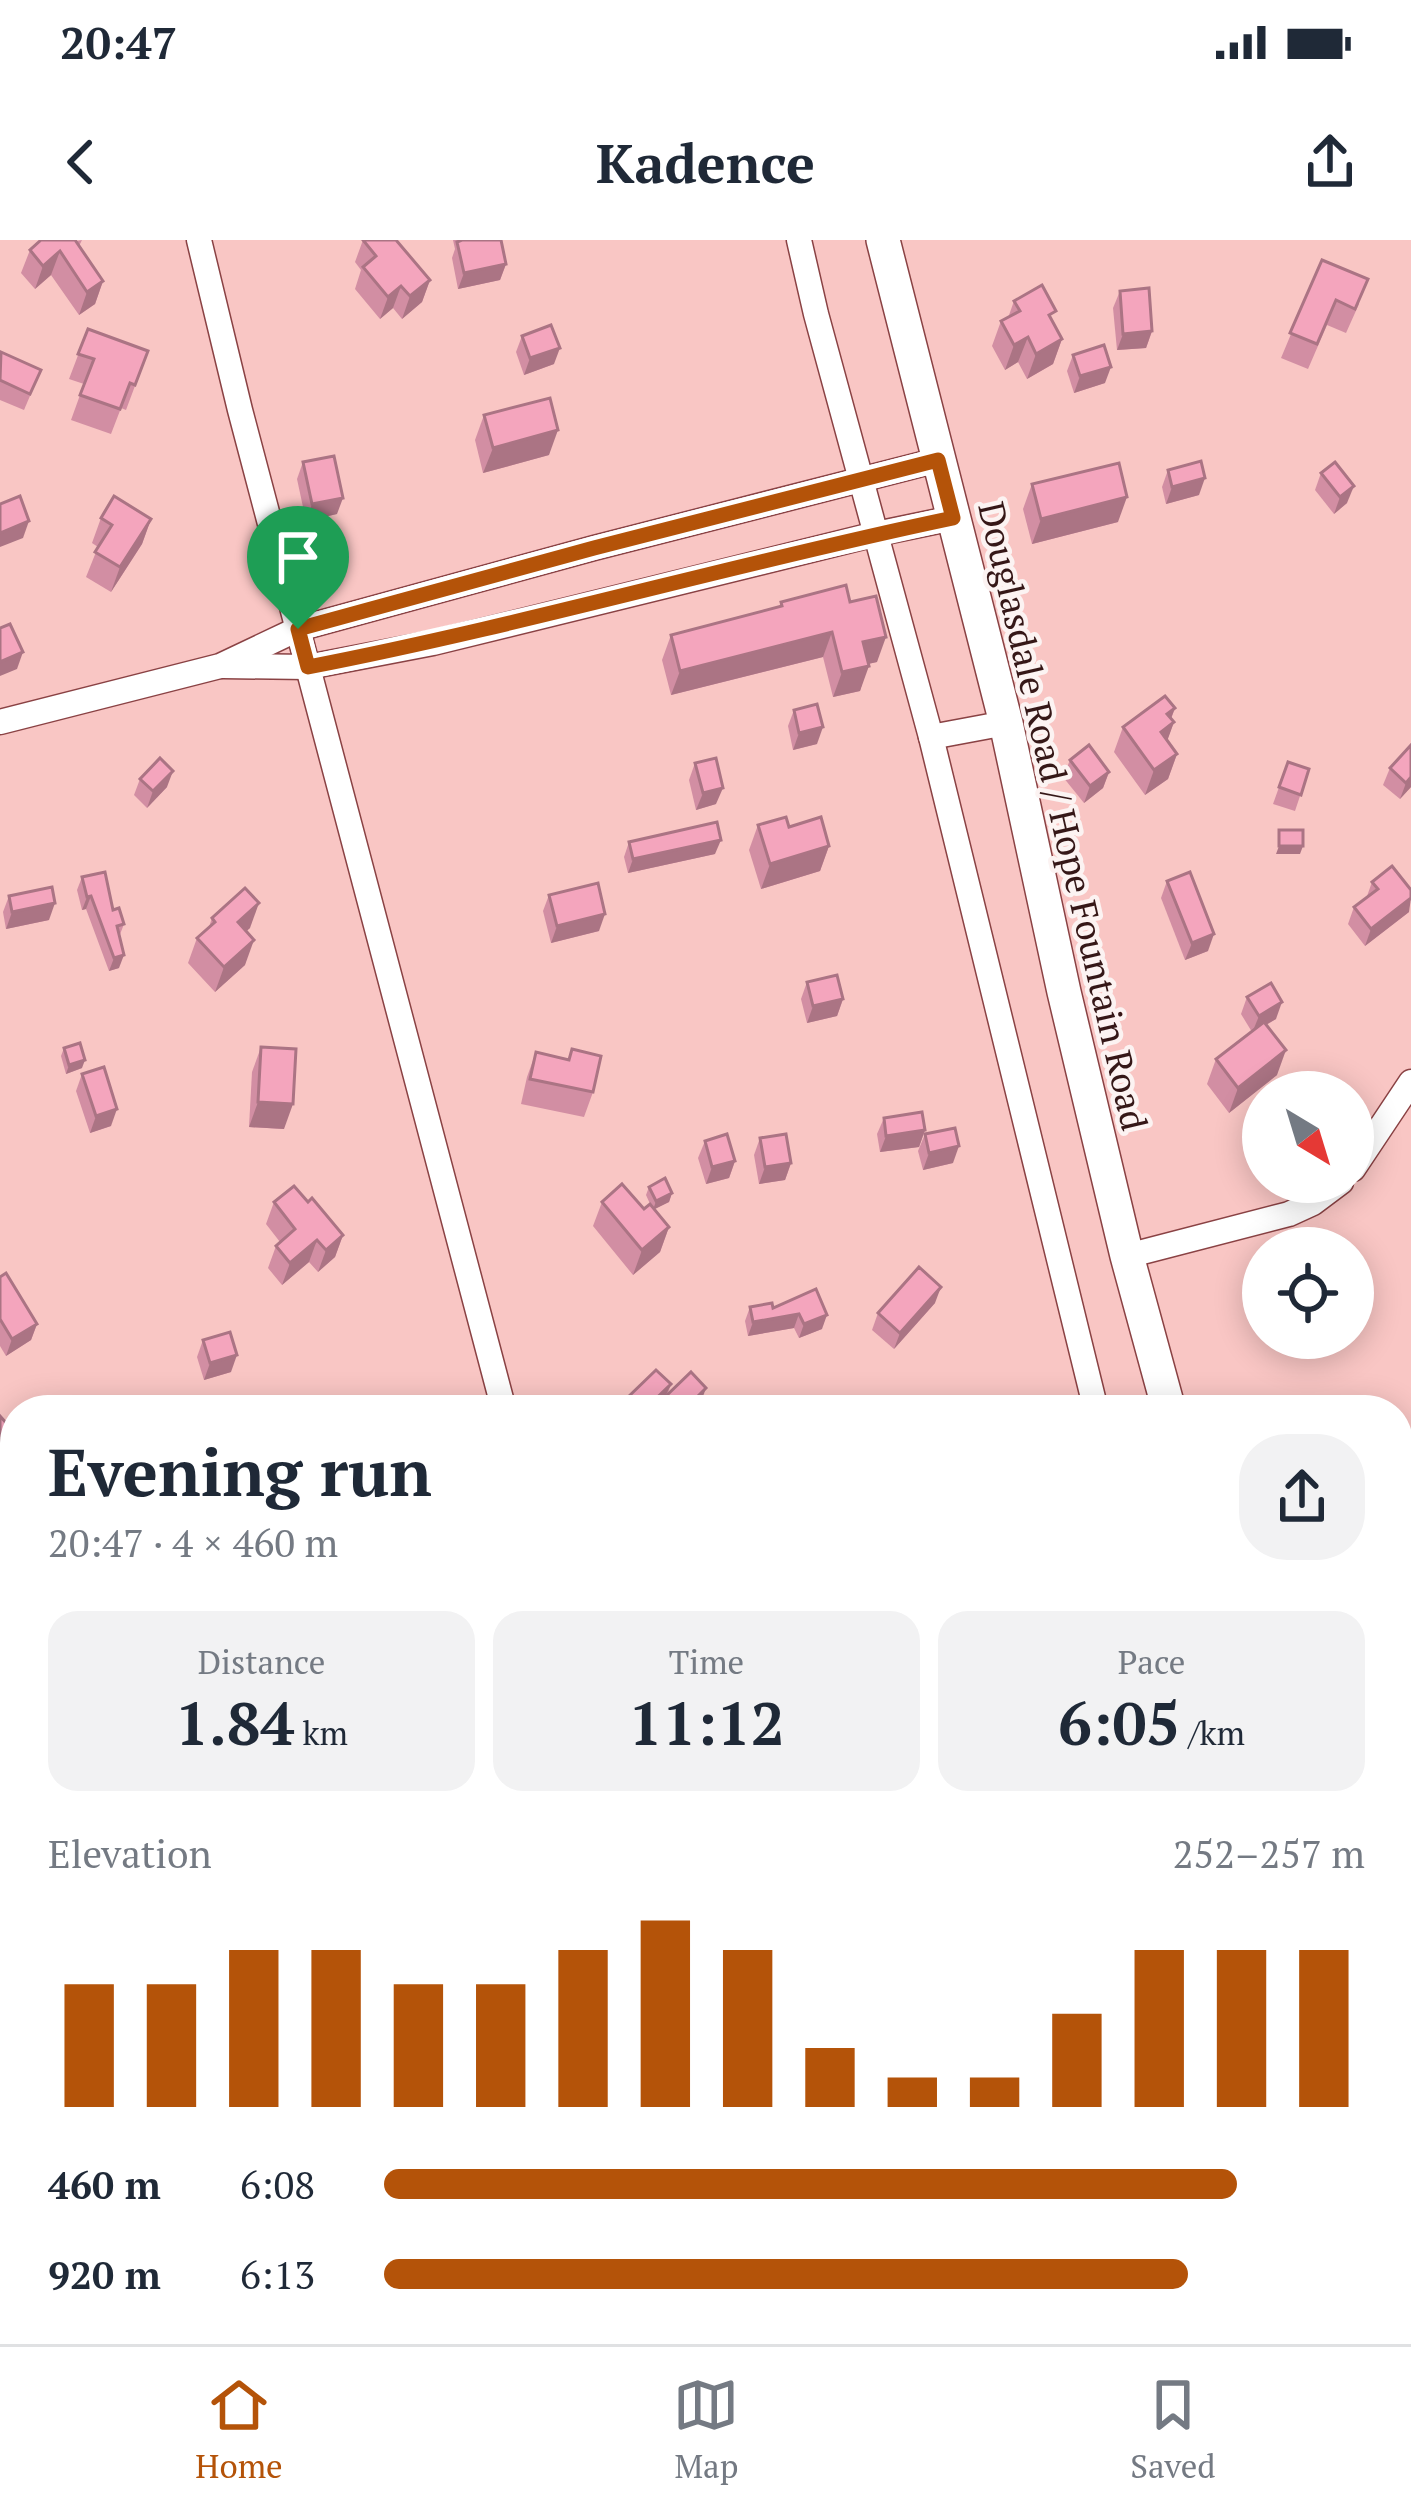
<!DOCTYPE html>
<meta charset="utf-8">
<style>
body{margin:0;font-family:"PT Serif",serif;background:#f2f2f3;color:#1f2937;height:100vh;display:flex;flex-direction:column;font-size:45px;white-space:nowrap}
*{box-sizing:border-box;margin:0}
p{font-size:39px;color:#747a83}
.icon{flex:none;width:66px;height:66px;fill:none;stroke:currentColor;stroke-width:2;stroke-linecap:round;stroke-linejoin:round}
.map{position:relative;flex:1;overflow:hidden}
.panel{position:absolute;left:0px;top:1155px;width:1413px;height:951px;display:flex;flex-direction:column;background:#fff;border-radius:48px 48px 0 0;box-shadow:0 6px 30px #0003}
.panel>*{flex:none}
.needle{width:78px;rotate:142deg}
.buttons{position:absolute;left:1242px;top:831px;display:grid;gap:24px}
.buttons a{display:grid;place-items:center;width:132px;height:132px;border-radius:50%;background:#fff;box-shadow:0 6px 30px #0003;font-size:60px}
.pin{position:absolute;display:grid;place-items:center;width:102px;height:102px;color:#fff;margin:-123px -51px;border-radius:50% 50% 50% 0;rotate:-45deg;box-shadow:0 0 12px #0007}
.pin .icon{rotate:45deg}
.round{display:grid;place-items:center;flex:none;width:126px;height:126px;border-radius:48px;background:#f2f2f3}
.summary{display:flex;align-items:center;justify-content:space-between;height:204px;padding:0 48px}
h1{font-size:66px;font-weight:600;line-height:90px}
.figures{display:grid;grid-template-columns:repeat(3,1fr);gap:18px;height:204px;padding:12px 48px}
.figures div{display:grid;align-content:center;border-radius:30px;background:#f2f2f3;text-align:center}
.figures b{font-size:60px;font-weight:600}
.figures small{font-size:33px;font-weight:400}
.figures p{font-size:33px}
.chart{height:336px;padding:24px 48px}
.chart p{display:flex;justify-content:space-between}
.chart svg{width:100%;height:216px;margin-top:12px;stroke:#b45309;stroke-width:6}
ul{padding:0 48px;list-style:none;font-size:39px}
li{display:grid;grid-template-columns:192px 144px 1fr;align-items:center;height:90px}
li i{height:30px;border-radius:15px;background:#b45309}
.status{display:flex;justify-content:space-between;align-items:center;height:84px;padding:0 60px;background:#fff;direction:ltr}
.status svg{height:33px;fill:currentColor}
header{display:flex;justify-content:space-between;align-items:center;height:156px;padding:0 48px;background:#fff;font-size:54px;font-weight:600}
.tab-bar{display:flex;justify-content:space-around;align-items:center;height:168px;border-top:3px solid #e0e1e3;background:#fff;font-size:33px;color:#747a83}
.tab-bar a{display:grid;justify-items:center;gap:6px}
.tab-bar .current{color:#b45309}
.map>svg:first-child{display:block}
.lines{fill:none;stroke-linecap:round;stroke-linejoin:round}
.street-casing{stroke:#8a4244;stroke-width:27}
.secondary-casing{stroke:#8a4244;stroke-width:36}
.street{stroke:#fff;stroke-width:24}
.secondary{stroke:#fff;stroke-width:33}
.wall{fill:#d28ea3}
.shaded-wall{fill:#ab7484}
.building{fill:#f4a5bd;stroke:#ab7484;stroke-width:3}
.route-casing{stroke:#fff;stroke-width:24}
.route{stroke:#b45309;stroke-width:15}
.labels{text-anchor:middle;stroke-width:9;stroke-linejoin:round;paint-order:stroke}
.street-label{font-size:36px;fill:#351717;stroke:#fcf3f2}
</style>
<div class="status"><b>20:47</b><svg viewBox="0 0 49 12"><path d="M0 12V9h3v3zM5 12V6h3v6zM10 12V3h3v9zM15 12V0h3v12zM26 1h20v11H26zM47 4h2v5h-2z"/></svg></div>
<header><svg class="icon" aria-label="back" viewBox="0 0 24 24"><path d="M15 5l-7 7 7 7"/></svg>Kadence<svg class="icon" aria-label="share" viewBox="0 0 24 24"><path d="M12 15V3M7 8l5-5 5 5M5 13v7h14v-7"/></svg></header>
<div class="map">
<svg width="1411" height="2104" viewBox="0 0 1411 2104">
<rect width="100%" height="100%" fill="#f9c6c4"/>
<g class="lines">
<g class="street-casing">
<g id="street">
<path d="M199 0 240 170 504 1170"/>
<path d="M799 0 816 74 931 497 1006 483"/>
<path d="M223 426 308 427 433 403 876 294 953 278"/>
<path d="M0 482 220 426 298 389 594 308 938 220"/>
<path d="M931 497 1096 1170"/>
<path d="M1353 929 1411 842"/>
<path d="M1127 1016 1289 974 1313 963 1341 942"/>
<path d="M0 1831 15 1816"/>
<path d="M475 2104 485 2091"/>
</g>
</g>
<g class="secondary-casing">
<g id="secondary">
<path d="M883 0 1006 483 1064 752 1127 1016 1169 1170"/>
<path d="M1398 1626 1411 1644"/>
</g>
</g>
<use href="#street" class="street"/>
<use href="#secondary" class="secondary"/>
</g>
<g class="wall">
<path d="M82 0 79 6 103 41 95 64 79 75 51 35 35 49 21 33 30 10Z"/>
<path d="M363 0 430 40 422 62 402 79 393 68 380 79 355 49 361 30 355 22Z"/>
<path d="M453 0H501L506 24 500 40 458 49 452 18 455 9Z"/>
<path d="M1322 20 1359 64 1346 93 1327 85 1308 129 1281 118Z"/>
<path d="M1120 51 1152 91 1146 108 1117 110 1113 68Z"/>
<path d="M1014 61 1052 82 1062 99 1053 124 1027 139 1018 122 1005 130 992 106 1001 81 1008 78Z"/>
<path d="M88 89 148 111 126 170 121 168 111 194 71 180 84 144 69 139Z"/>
<path d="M522 96 554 124 524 135 516 112Z"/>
<path d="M0 115 41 130 24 170 0 160Z"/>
<path d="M1073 115 1105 143 1074 153 1067 131Z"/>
<path d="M484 175 549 215 483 233 475 200Z"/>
<path d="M303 222 337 274 306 281 297 239Z"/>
<path d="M1168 230 1199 255 1166 264 1162 247Z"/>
<path d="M1321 233 1347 263 1334 274 1315 250Z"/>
<path d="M1032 244 1118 282 1032 304 1023 269Z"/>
<path d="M101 278 151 279 142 304 111 352 86 337 98 307 92 303Z"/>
<path d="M781 362H850L877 422 868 424 860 451 833 457 823 417 671 455 662 420 671 395 779 367Z"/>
<path d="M1175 468 1171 479 1174 482 1167 500 1177 514 1168 539 1145 555 1114 512 1123 487Z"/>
<path d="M794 470 817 504 793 510 788 486Z"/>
<path d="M1411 505V547L1400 559 1383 545 1390 528Z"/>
<path d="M1070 520 1109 532 1103 548 1084 563 1063 537Z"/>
<path d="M1288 522 1309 529 1295 571 1273 564Z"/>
<path d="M695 523 716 564 696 570 689 540Z"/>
<path d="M140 539 167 547 147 568 134 555Z"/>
<path d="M758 585 789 587 829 606 820 631 761 649 749 610Z"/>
<path d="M629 602 715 614 628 633 624 617Z"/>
<path d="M82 637 113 670 124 684 119 697V728L109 731 86 669 82 670 77 650Z"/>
<path d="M1167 641 1208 711 1185 720 1161 658Z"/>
<path d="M1372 642 1409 672 1365 706 1348 684 1354 667 1366 659Z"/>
<path d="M549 655 599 691 551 703 543 671Z"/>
<path d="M9 656 49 680 6 689 3 672Z"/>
<path d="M212 678 250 688 246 691 245 725 215 752 188 723 197 698 209 687Z"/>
<path d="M807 742 843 759 837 776 807 783 801 759Z"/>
<path d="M1247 757 1276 779 1266 785 1277 835 1229 873 1207 844 1216 819 1252 792 1241 774Z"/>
<path d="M261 807 284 889 249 887 252 832Z"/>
<path d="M64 808 82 828 66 834 61 816Z"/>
<path d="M572 809 593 852 584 877 521 864 527 837 536 812 568 819Z"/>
<path d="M82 834 111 886 90 893 76 851Z"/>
<path d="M884 878 925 890 919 907 880 912 877 894Z"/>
<path d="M925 894 953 923 923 930 918 911Z"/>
<path d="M760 898 791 923 785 940 759 944 754 915Z"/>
<path d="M705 901 735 921 729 938 706 944 698 918Z"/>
<path d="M649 947 672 953 669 962 654 969 669 987 660 1012 633 1035 593 986 602 962 644 969 651 966 646 955Z"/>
<path d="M274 962H308L343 995 335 1017 318 1032 309 1022 282 1045 268 1028 276 1006 280 1002 266 984Z"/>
<path d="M0 1037 37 1084 31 1100 6 1116 0 1106Z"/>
<path d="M816 1049 822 1089 799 1098 794 1088 748 1096 745 1081 750 1067 773 1068Z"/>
<path d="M935 1063 894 1109 872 1090 878 1073Z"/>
<path d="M203 1100 231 1132 204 1140 197 1117Z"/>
<path d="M671 1144 667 1156 700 1165 695 1170H659L662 1164 655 1170H621L625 1160Z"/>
<path d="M0 1549 15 1555V1614L1 1628Z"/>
<path d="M75 2091H104L95 2104H79L72 2099Z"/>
<path d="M142 2091H169L158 2104H153L141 2093Z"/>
<path d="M243 2091H294L295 2097 292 2104H244Z"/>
<path d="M693 2091H744L739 2104H692Z"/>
<path d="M817 2091H874L863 2104H851Z"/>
</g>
<g class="shaded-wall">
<path d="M60 11 51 35 35 49 43 26Z"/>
<path d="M506 24 500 40 458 49 464 33Z"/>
<path d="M430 40 422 62 402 79 410 56Z"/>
<path d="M103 41 95 64 79 75 87 52Z"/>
<path d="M401 46 393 68 380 79 388 57Z"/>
<path d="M1152 91 1146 108 1117 110 1123 94Z"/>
<path d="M1028 97 1018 122 1005 130 1014 105Z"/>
<path d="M1062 99 1053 124 1027 139 1036 114Z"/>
<path d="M560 108 554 124 524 135 530 118Z"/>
<path d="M1111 127 1105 143 1074 153 1080 136Z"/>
<path d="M558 190 549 215 483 233 493 208Z"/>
<path d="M1205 238 1199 255 1166 264 1172 247Z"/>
<path d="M1354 246 1347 263 1334 274 1340 257Z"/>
<path d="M1127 257 1118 282 1032 304 1041 279Z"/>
<path d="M343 258 337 274 306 281 312 264Z"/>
<path d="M151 279 142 304 111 352 120 327Z"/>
<path d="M29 281 23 298 0 307V293Z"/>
<path d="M832 392 823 417 671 455 680 431Z"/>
<path d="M886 397 877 422 854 427 863 402Z"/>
<path d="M23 412 17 429 0 436V422Z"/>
<path d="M869 426 860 451 833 457 842 432Z"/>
<path d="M1175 468 1168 486 1174 482 1165 507 1152 517 1167 474Z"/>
<path d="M823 487 817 504 793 510 799 493Z"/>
<path d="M1177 514 1168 539 1145 555 1154 530Z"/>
<path d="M173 531 167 547 147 568 153 551Z"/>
<path d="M1109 532 1103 548 1084 563 1090 546Z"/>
<path d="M1411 537V547L1400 559 1406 543Z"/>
<path d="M723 548 716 564 696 570 703 553Z"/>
<path d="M721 600 715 614 628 633 633 619Z"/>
<path d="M829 606 820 631 761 649 770 624Z"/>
<path d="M1279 606H1303L1300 614H1276Z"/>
<path d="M91 656 86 669 82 670 87 657Z"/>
<path d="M1411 658 1409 672 1365 706 1371 689Z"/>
<path d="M55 663 49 680 6 689 12 672Z"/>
<path d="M259 663 250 688 229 707 238 682Z"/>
<path d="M605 674 599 691 551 703 557 686Z"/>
<path d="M1214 694 1208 711 1185 720 1192 703Z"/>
<path d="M254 700 245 725 215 752 224 727Z"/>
<path d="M124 715 119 728 109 731 114 718Z"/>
<path d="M843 759 837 776 807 783 813 766Z"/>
<path d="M1282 762 1276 779 1252 793 1259 776Z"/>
<path d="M1286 810 1277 835 1229 873 1238 848Z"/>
<path d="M85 820 82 828 66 834 69 825Z"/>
<path d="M258 862 293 864 284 889 249 887Z"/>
<path d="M117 869 111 886 90 893 96 876Z"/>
<path d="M925 890 919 907 880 912 886 896Z"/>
<path d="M959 906 953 923 923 930 929 913Z"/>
<path d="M735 921 729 938 706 944 712 927Z"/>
<path d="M791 923 785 940 759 944 765 927Z"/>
<path d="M672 953 669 962 653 970 656 961Z"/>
<path d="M669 987 660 1012 633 1035 642 1010Z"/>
<path d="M343 995 335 1017 318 1032 326 1010Z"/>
<path d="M317 1000 309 1022 282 1045 290 1023Z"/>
<path d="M941 1047 935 1063 894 1109 900 1093Z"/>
<path d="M799 1074 794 1088 748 1096 753 1082Z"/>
<path d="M827 1075 822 1089 799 1098 804 1084Z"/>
<path d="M37 1084 31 1100 6 1116 12 1099Z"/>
<path d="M237 1115 231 1132 204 1140 210 1123Z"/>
<path d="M671 1144 662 1164 655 1170H644Z"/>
<path d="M706 1148 700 1165 695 1170H684Z"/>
<path d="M15 1204 14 1216 0 1228V1216Z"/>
<path d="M15 1599V1614L1 1628 10 1603Z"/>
<path d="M722 2091H744L739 2104H717Z"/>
<path d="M867 2091H874L863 2104H860Z"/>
<path d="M295 2097 292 2104H254L255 2101Z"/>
</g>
<g class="building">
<path d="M41 0H75L103 41 87 52 60 11 43 26 30 10Z"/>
<path d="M363 0H396L430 40 410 56 401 46 388 57 363 27 376 16Z"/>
<path d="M462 0H501L506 24 464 33 457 2Z"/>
<path d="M1322 20 1368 39 1355 69 1336 60 1317 104 1290 93Z"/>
<path d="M1042 45 1056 71 1049 75 1062 99 1036 114 1028 97 1014 105 1001 81 1020 71 1014 61Z"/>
<path d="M1149 48 1152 91 1123 94 1120 51Z"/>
<path d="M551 85 560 108 530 118 522 96Z"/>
<path d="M88 89 148 111 135 145 130 143 120 169 80 155 94 119 78 114Z"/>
<path d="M1104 105 1111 127 1080 136 1073 115Z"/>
<path d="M1 112 41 130 30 154 0 140Z"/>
<path d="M550 158 558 190 493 208 484 175Z"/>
<path d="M334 216 343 258 312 264 303 222Z"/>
<path d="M1201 221 1205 238 1172 247 1168 230Z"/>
<path d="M1335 222 1354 246 1340 257 1321 233Z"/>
<path d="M1119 223 1127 257 1041 279 1032 244Z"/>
<path d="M20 256 29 281 0 293V264Z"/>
<path d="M114 256 151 279 120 327 95 312 112 285 101 278Z"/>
<path d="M846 345 850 362 876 356 886 397 863 402 869 426 842 432 832 392 680 431 671 395 782 366 781 362Z"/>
<path d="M10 384 23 412 0 422V388Z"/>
<path d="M1165 456 1175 468 1167 474 1174 482 1161 492 1177 514 1154 530 1123 487Z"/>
<path d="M817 464 823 487 799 493 794 470Z"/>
<path d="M1089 505 1109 532 1090 546 1070 520Z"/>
<path d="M1411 505V537L1406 543 1390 528Z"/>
<path d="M160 518 173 531 153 551 140 539Z"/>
<path d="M716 518 723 548 703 553 695 523Z"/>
<path d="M1288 522 1309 529 1301 555 1279 547Z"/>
<path d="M786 577 789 587 821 577 829 606 770 624 758 585Z"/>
<path d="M717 582 721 600 633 619 629 602Z"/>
<rect x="1279" y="590" width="24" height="16"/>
<path d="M1392 626 1411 650V658L1371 689 1354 667 1378 649 1372 642Z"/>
<path d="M105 632 113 670 119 668 124 684 117 686 124 715 114 718 91 656 87 657 82 637Z"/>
<path d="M1190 632 1214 694 1192 703 1167 641Z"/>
<path d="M598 643 605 674 557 686 549 655Z"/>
<path d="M52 647 55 663 12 672 9 656Z"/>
<path d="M245 648 259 663 238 682 254 700 224 727 197 698 215 682 212 678Z"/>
<path d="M837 735 843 759 813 766 807 742Z"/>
<path d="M1271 743 1282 762 1259 776 1247 757Z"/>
<path d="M1264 782 1286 810 1238 848 1216 819Z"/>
<path d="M80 803 85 820 69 825 64 808Z"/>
<path d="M261 807 296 809 293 864 258 862Z"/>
<path d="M572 809 601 816 593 852 530 839 536 812 569 820Z"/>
<path d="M104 827 117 869 96 876 82 834Z"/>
<path d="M922 872 925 890 886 896 884 878Z"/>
<path d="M955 888 959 906 929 913 925 894Z"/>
<path d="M727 894 735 921 712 927 705 901Z"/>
<path d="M786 894 791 923 765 927 760 898Z"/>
<path d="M665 938 672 953 656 961 649 947Z"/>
<path d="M622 944 644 969 650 964 669 987 642 1010 602 962Z"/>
<path d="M294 946 308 962 312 958 343 995 326 1010 317 1000 290 1023 276 1006 295 989 274 962Z"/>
<path d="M919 1027 941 1047 900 1093 878 1073Z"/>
<path d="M6 1033 37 1084 12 1099 0 1079V1037Z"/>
<path d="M816 1049 827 1075 804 1084 799 1074 753 1082 750 1067 772 1063 773 1068Z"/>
<path d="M230 1092 237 1115 210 1123 203 1100Z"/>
<path d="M656 1130 671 1144 644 1170H635L625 1160Z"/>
<path d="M691 1132 706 1148 684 1170H675L664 1158Z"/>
<path d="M0 1176 15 1193V1204L0 1216Z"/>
<path d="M5 1545 15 1555V1599L10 1603 0 1593V1549Z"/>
<path d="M76 2091H102L92 2104Z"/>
<path d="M151 2091H165L159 2099Z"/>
<path d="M254 2091H294L295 2097 255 2101Z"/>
<rect x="701" y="2091" width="22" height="13"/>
<path d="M817 2091H851L841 2104H807Z"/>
</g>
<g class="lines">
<g class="route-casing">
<path id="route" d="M938 220 953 278C737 323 525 385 308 427L298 389 594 308Z"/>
</g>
<use href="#route" class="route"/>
</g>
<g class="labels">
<g class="street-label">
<text transform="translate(1063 576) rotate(77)" y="13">Douglasdale Road / Hope Fountain Road</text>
</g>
</g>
</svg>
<div class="buttons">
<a><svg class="needle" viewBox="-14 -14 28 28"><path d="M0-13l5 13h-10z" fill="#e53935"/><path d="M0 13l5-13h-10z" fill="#747a83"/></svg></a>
<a><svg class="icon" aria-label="locate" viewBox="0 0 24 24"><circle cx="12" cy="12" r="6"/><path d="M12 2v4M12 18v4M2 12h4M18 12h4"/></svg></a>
</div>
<div class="pin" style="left:298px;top:389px;background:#1e9e55"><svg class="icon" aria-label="arrive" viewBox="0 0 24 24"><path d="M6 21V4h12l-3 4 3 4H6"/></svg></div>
<section class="panel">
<div class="summary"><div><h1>Evening run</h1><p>20:47 · 4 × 460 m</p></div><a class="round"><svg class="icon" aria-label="share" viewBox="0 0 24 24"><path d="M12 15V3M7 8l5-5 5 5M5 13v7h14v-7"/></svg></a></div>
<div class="figures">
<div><p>Distance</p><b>1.84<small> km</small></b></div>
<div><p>Time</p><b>11:12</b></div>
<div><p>Pace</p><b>6:05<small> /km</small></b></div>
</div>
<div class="chart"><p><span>Elevation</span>252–257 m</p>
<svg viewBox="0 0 160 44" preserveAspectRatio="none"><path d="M5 44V19M15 44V19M25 44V12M35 44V12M45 44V19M55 44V19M65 44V12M75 44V6M85 44V12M95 44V32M105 44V38M115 44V38M125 44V25M135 44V12M145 44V12M155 44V12"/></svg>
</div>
<ul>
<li><b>460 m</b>6:08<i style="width:87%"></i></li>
<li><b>920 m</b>6:13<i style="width:82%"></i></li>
</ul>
</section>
</div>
<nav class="tab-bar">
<a class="current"><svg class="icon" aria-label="home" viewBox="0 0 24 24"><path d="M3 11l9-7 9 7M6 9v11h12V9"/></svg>Home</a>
<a><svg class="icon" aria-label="map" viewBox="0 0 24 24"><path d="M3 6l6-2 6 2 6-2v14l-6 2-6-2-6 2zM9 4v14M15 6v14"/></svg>Map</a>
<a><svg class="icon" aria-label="saved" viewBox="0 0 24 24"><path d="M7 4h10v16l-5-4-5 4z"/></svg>Saved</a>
</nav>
